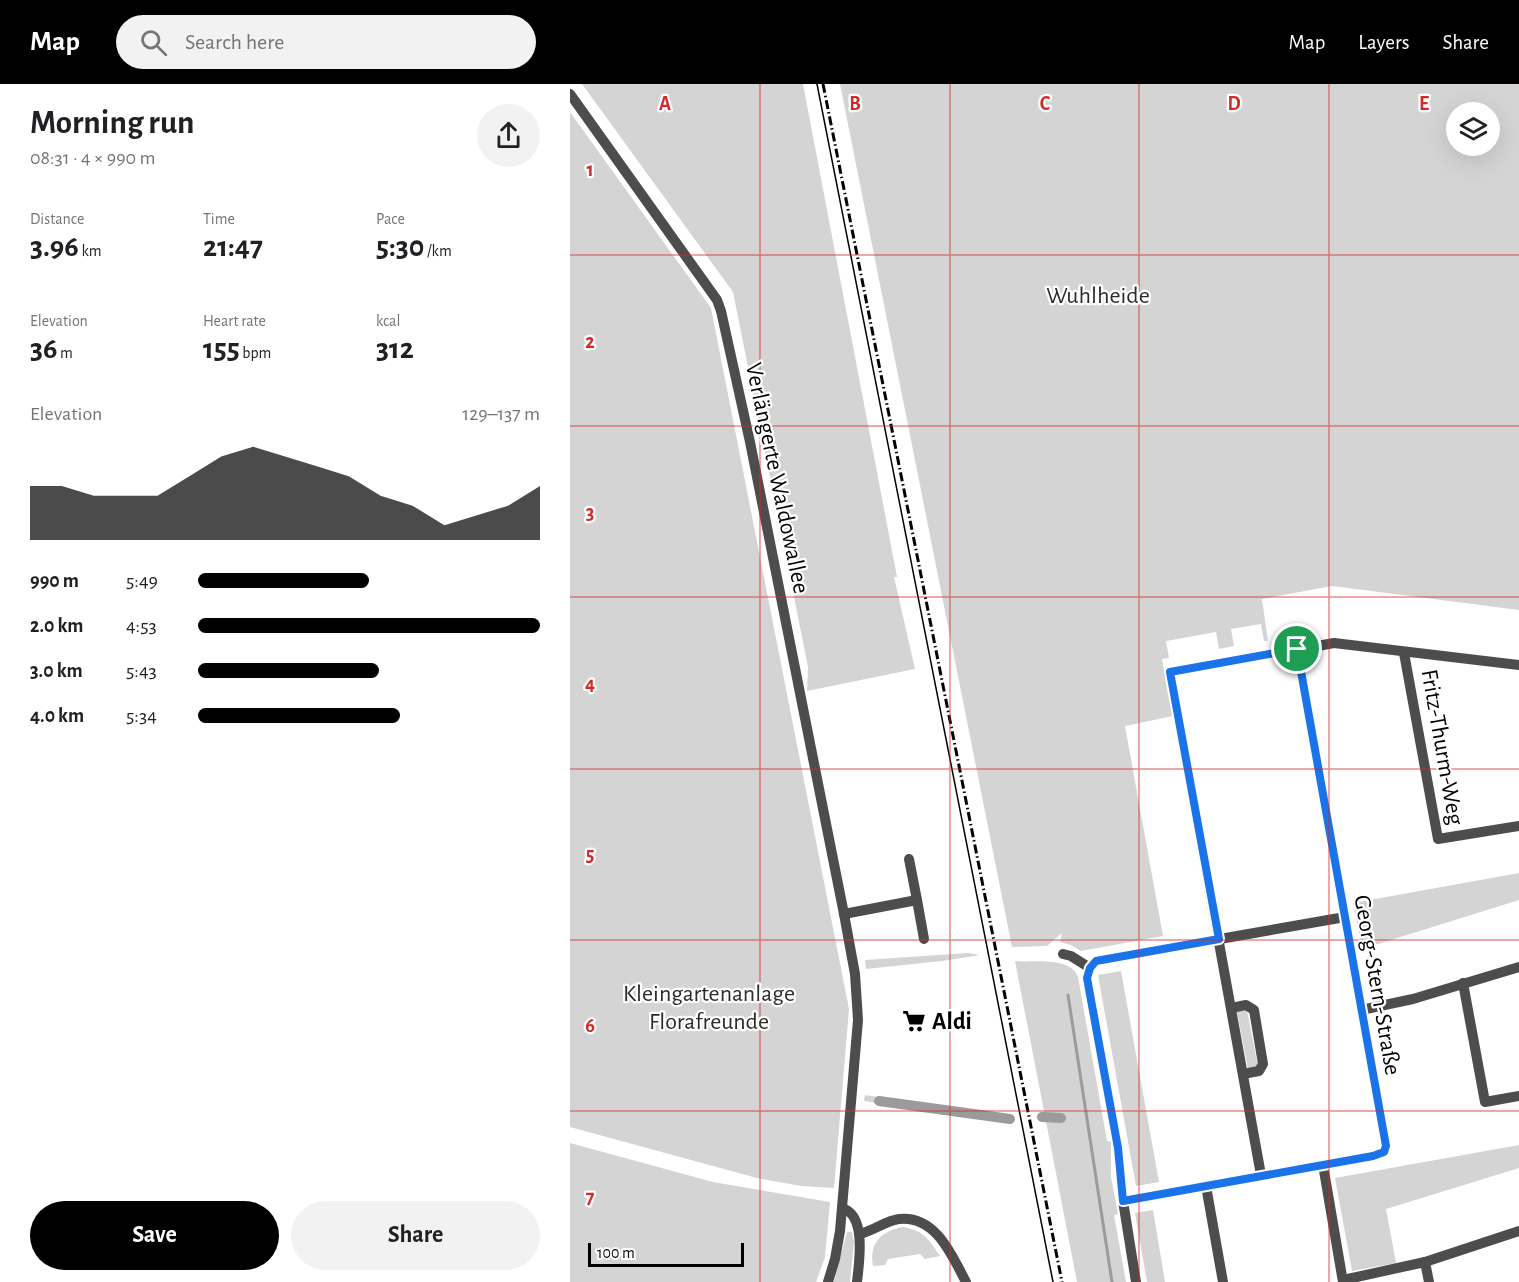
<!DOCTYPE html>
<meta charset="utf-8">
<style>
body{margin:0;font-family:"Alegreya Sans",sans-serif;background:#f2f2f2;color:#202124;height:100vh;display:flex;flex-direction:column;font-size:22px;white-space:nowrap}
*{box-sizing:border-box;margin:0}
p{font-size:20px;color:#757577}
.icon{flex:none;width:33px;height:33px;fill:none;stroke:currentColor;stroke-width:2;stroke-linecap:round;stroke-linejoin:round}
.map{position:relative;flex:1;overflow:hidden}
.sheet{display:flex;flex-direction:column;background:#fff;width:570px}
.sheet>*{flex:none}
.controls{position:absolute;left:876px;top:18px;display:grid;gap:12px}
.controls a{display:grid;place-items:center;width:54px;height:54px;border-radius:50%;background:#fff;box-shadow:0 6px 24px #0002;font-size:30px}
.scale{position:absolute;left:18px;bottom:15px;width:156px;box-sizing:border-box;padding-left:6px;border:3px solid #000;border-top:0;font-size:16px;line-height:21px;white-space:nowrap;color:#000;-webkit-text-stroke:4px #fff;paint-order:stroke}
.pin{position:absolute;display:grid;place-items:center;width:51px;height:51px;color:#fff;margin:-26px;border:3px solid #fff;border-radius:50%;box-shadow:0 2px 6px #0007}
.round{display:grid;place-items:center;flex:none;width:63px;height:63px;border-radius:32px;background:#f2f2f2}
.head{display:flex;align-items:center;justify-content:space-between;height:102px;padding:0 30px}
h1{font-size:33px;font-weight:700;line-height:45px}
.metrics{display:grid;grid-template-columns:repeat(3,1fr);gap:9px;height:102px;padding:6px 30px}
.metrics div{display:grid;align-content:center}
.metrics b{font-size:30px;font-weight:700}
.metrics small{font-size:16px;font-weight:400}
.metrics p{font-size:16px}
.chart{height:168px;padding:12px 30px}
.chart p{display:flex;justify-content:space-between}
.chart svg{width:100%;height:108px;margin-top:6px;fill:#000;opacity:.7}
.primary-button{display:flex;gap:12px;margin-top:auto;padding:12px 30px}
.primary-button a{flex:1;height:69px;border-radius:36px;background:#000;color:#fff;font-size:24px;font-weight:700;line-height:69px;text-align:center}
.primary-button a+a{background:#f2f2f2;color:#202124}
ul{padding:0 30px;list-style:none;font-size:20px}
li{display:grid;grid-template-columns:96px 72px 1fr;align-items:center;height:45px}
li i{height:15px;border-radius:8px;background:#000}
header{display:flex;align-items:center;gap:36px;box-sizing:border-box;height:84px;padding:0 30px;background:#000;color:#fff}
header strong{font-size:28px}
nav{display:flex;gap:33px;margin-inline-start:auto;font-size:21px}
.search{width:420px;height:54px;background:#f2f2f2;display:flex;align-items:center;gap:15px;box-sizing:border-box;padding:0 21px;border-radius:33px;color:#757577;font-size:22px}
main{display:flex;flex:1;min-height:0}
.map>svg:first-child{display:block}
.green{fill:#d4d4d4;fill-rule:evenodd}
.lines{fill:none;stroke-linecap:round;stroke-linejoin:round}
.stream{stroke:#9b9b9b;stroke-width:3}
.canal{stroke:#9b9b9b;stroke-width:10}
.minor{stroke:#4d4d4d;stroke-width:10}
.tram{stroke:#000;stroke-width:1.5}
.rail{stroke:#000;stroke-width:3;stroke-dasharray:9 3 1.5 3;stroke-linecap:butt}
.route-casing{stroke:#fff;stroke-width:12}
.route{stroke:#1a73e8;stroke-width:8}
.grid{fill:none;stroke:#d62828;stroke-width:1.5;stroke-opacity:0.55}
.labels{text-anchor:middle;stroke-width:4.5;stroke-linejoin:round;paint-order:stroke}
.park-label{font-size:24px;fill:#2b2b2b;stroke:#fff}
.street-label{font-size:24px;fill:#000;stroke:#fff}
.poi-label{font-size:24px;font-weight:bold;fill:#000;stroke:#fff;text-anchor:start}
.grid-label{font-size:20px;text-anchor:middle;font-weight:bold;fill:#d62828;stroke:#fff;stroke-width:4.5;stroke-linejoin:round;paint-order:stroke}
</style>
<header>
<strong>Map</strong>
<div class="search"><svg class="icon" aria-label="search" viewBox="0 0 24 24"><circle cx="10" cy="10" r="6"/><path d="M15 15l6 6"/></svg>Search here</div>
<nav><a>Map</a><a>Layers</a><a>Share</a></nav>
</header>
<main>
<section class="sheet">
<div class="head"><div><h1>Morning run</h1><p>08:31 · 4 × 990 m</p></div><a class="round"><svg class="icon" aria-label="share" viewBox="0 0 24 24"><path d="M12 15V3M7 8l5-5 5 5M5 13v7h14v-7"/></svg></a></div>
<div class="metrics">
<div><p>Distance</p><b>3.96<small> km</small></b></div>
<div><p>Time</p><b>21:47</b></div>
<div><p>Pace</p><b>5:30<small> /km</small></b></div>
</div>
<div class="metrics">
<div><p>Elevation</p><b>36<small> m</small></b></div>
<div><p>Heart rate</p><b>155<small> bpm</small></b></div>
<div><p>kcal</p><b>312</b></div>
</div>
<div class="chart"><p><span>Elevation</span>129–137 m</p>
<svg viewBox="0 0 160 44" preserveAspectRatio="none"><path d="M0 44V22L10 22L20 26L30 26L40 26L50 18L60 10L70 6L80 10L90 14L100 18L110 26L120 30L130 38L140 34L150 30L160 22V44z"/></svg>
</div>
<ul>
<li><b>990 m</b>5:49<i style="width:50%"></i></li>
<li><b>2.0 km</b>4:53<i style="width:100%"></i></li>
<li><b>3.0 km</b>5:43<i style="width:53%"></i></li>
<li><b>4.0 km</b>5:34<i style="width:59%"></i></li>
</ul>
<div class="primary-button"><a>Save</a><a>Share</a></div>
</section>
<div class="map">
<svg width="949" height="1198" viewBox="0 0 949 1198">
<rect width="100%" height="100%" fill="#fff"/>
<g class="green">
<path d="M12 0H233L327 493H324L345 585 237 607 238 583 163 208Z"/>
<path d="M270 0H949V526L762 502 692 515 698 557H694L691 540 661 545 664 562 649 565 646 548 596 557 599 574 592 575 603 632 555 642 593 852 511 867 501 861 490 858 492 849 477 862 442 863ZM886 28H920V62H886Z"/>
<path d="M0 28 141 224 279 925 264 1104 231 1102 187 1094 0 1043Z"/>
<path d="M949 789V816L792 865 783 819Z"/>
<path d="M398 869 410 871 372 877 296 885 295 876Z"/>
<path d="M445 877C463 879 500 872 508 893L537 1057 541 1058V1093L548 1130 544 1131 556 1198H507Z"/>
<path d="M551 887 589 1098 566 1102 528 891Z"/>
<path d="M677 926 688 983 678 985 667 928Z"/>
<path d="M295 1011 427 1031 429 1037 294 1017Z"/>
<path d="M0 1059 143 1098 260 1118 255 1173 246 1198H0Z"/>
<path d="M949 1061V1084L816 1125 826 1179 782 1187 765 1094Z"/>
<path d="M583 1126 595 1198H577L565 1129Z"/>
<path d="M333 1143C355 1147 358 1155 370 1172L355 1175 350 1170 318 1175 315 1181 303 1182C299 1159 311 1147 333 1143Z"/>
<path d="M277 1148H282L284 1158 280 1198H264Z"/>
</g>
<g class="lines">
<path class="stream" d="M498 911 542 1198"/>
<g class="canal">
<path d="M309 1017 440 1035"/>
<path d="M472 1033 491 1034"/>
</g>
<g class="minor">
<path d="M0 10 147 216 151 227 180 358 274 830 285 890 288 936 270 1147 265 1175 258 1198"/>
<path d="M834 569 868 755 949 742"/>
<path d="M339 775 347 816"/>
<path d="M274 830 347 816 354 855"/>
<path d="M493 870 501 872 520 884 517 894 548 1064 553 1117 566 1198"/>
<path d="M520 884 527 877 547 873 775 833"/>
<path d="M893 899 915 1018 949 1012"/>
<path d="M661 924 676 921 684 926 693 980 689 987 673 990"/>
<path d="M791 926 843 915 949 883"/>
<path d="M753 1081 773 1198"/>
<path d="M691 1091 600 588 764 559 949 581"/>
<path d="M636 1102 653 1198"/>
<path d="M553 1117 808 1071 814 1068 816 1062 727 565"/>
<path d="M272 1124C297 1131 289 1179 287 1198"/>
<path d="M289 1150C303 1147 315 1137 329 1135 366 1131 382 1172 396 1198"/>
<path d="M855 1178 859 1198"/>
<path d="M773 1196 855 1178 949 1147"/>
</g>
<path class="tram" d="M247 0 483 1198"/>
<path class="rail" d="M253 0 492 1198"/>
</g>
<g class="lines">
<g class="route-casing">
<path id="route" d="M727 565 816 1062 814 1068 803 1072 553 1117 548 1064 517 894 520 884 526 877 649 855 600 588Z"/>
</g>
<use href="#route" class="route"/>
</g>
<path class="grid" d="M190 0V1198M380 0V1198M569 0V1198M759 0V1198M0 171H949M0 342H949M0 513H949M0 685H949M0 856H949M0 1027H949"/>
<defs>
<g id="supermarket-bare" transform="scale(1.8)"><path d="M-6-5.5h2.5l.6 2H6L4.5 2H-2.5L-4.4-4H-6ZM-1.5 3.2a1.3 1.3 0 1 0 .1 0ZM3 3.2a1.3 1.3 0 1 0 .1 0Z" fill="#000" stroke="#fff" stroke-width="2.5" paint-order="stroke"/></g>
</defs>
<g fill-rule="evenodd">
<use href="#supermarket-bare" x="344" y="937"/>
</g>
<g class="labels">
<g class="park-label">
<text x="528" y="219">Wuhlheide</text>
<text x="139" y="917">Kleingartenanlage<tspan x="139" dy="28">Florafreunde</tspan></text>
</g>
<g class="street-label">
<text transform="translate(208 394) rotate(78)" y="8">Verlängerte Waldowallee</text>
<text transform="translate(873 663) rotate(80)" y="8">Fritz-Thurm-Weg</text>
<text transform="translate(808 901) rotate(80)" y="8">Georg-Stern-Straße</text>
</g>
<g class="poi-label">
<text x="362" y="945">Aldi</text>
</g>
</g>
<g class="grid-label">
<text x="95" y="26">A</text>
<text x="285" y="26">B</text>
<text x="475" y="26">C</text>
<text x="664" y="26">D</text>
<text x="854" y="26">E</text>
<text x="20" y="92">1</text>
<text x="20" y="264">2</text>
<text x="20" y="435">3</text>
<text x="20" y="606">4</text>
<text x="20" y="777">5</text>
<text x="20" y="948">6</text>
<text x="20" y="1119">7</text>
</g>
</svg>
<div class="controls">
<a><svg class="icon" aria-label="layers" viewBox="0 0 24 24"><path d="M12 4l9 5-9 5-9-5zM3 14l9 5 9-5"/></svg></a>
</div>
<div class="scale">100 m</div>
<div class="pin" style="left:727px;top:565px;background:#1e9e55"><svg class="icon" aria-label="arrive" viewBox="0 0 24 24"><path d="M6 21V4h12l-3 4 3 4H6"/></svg></div>
</div>
</main>
